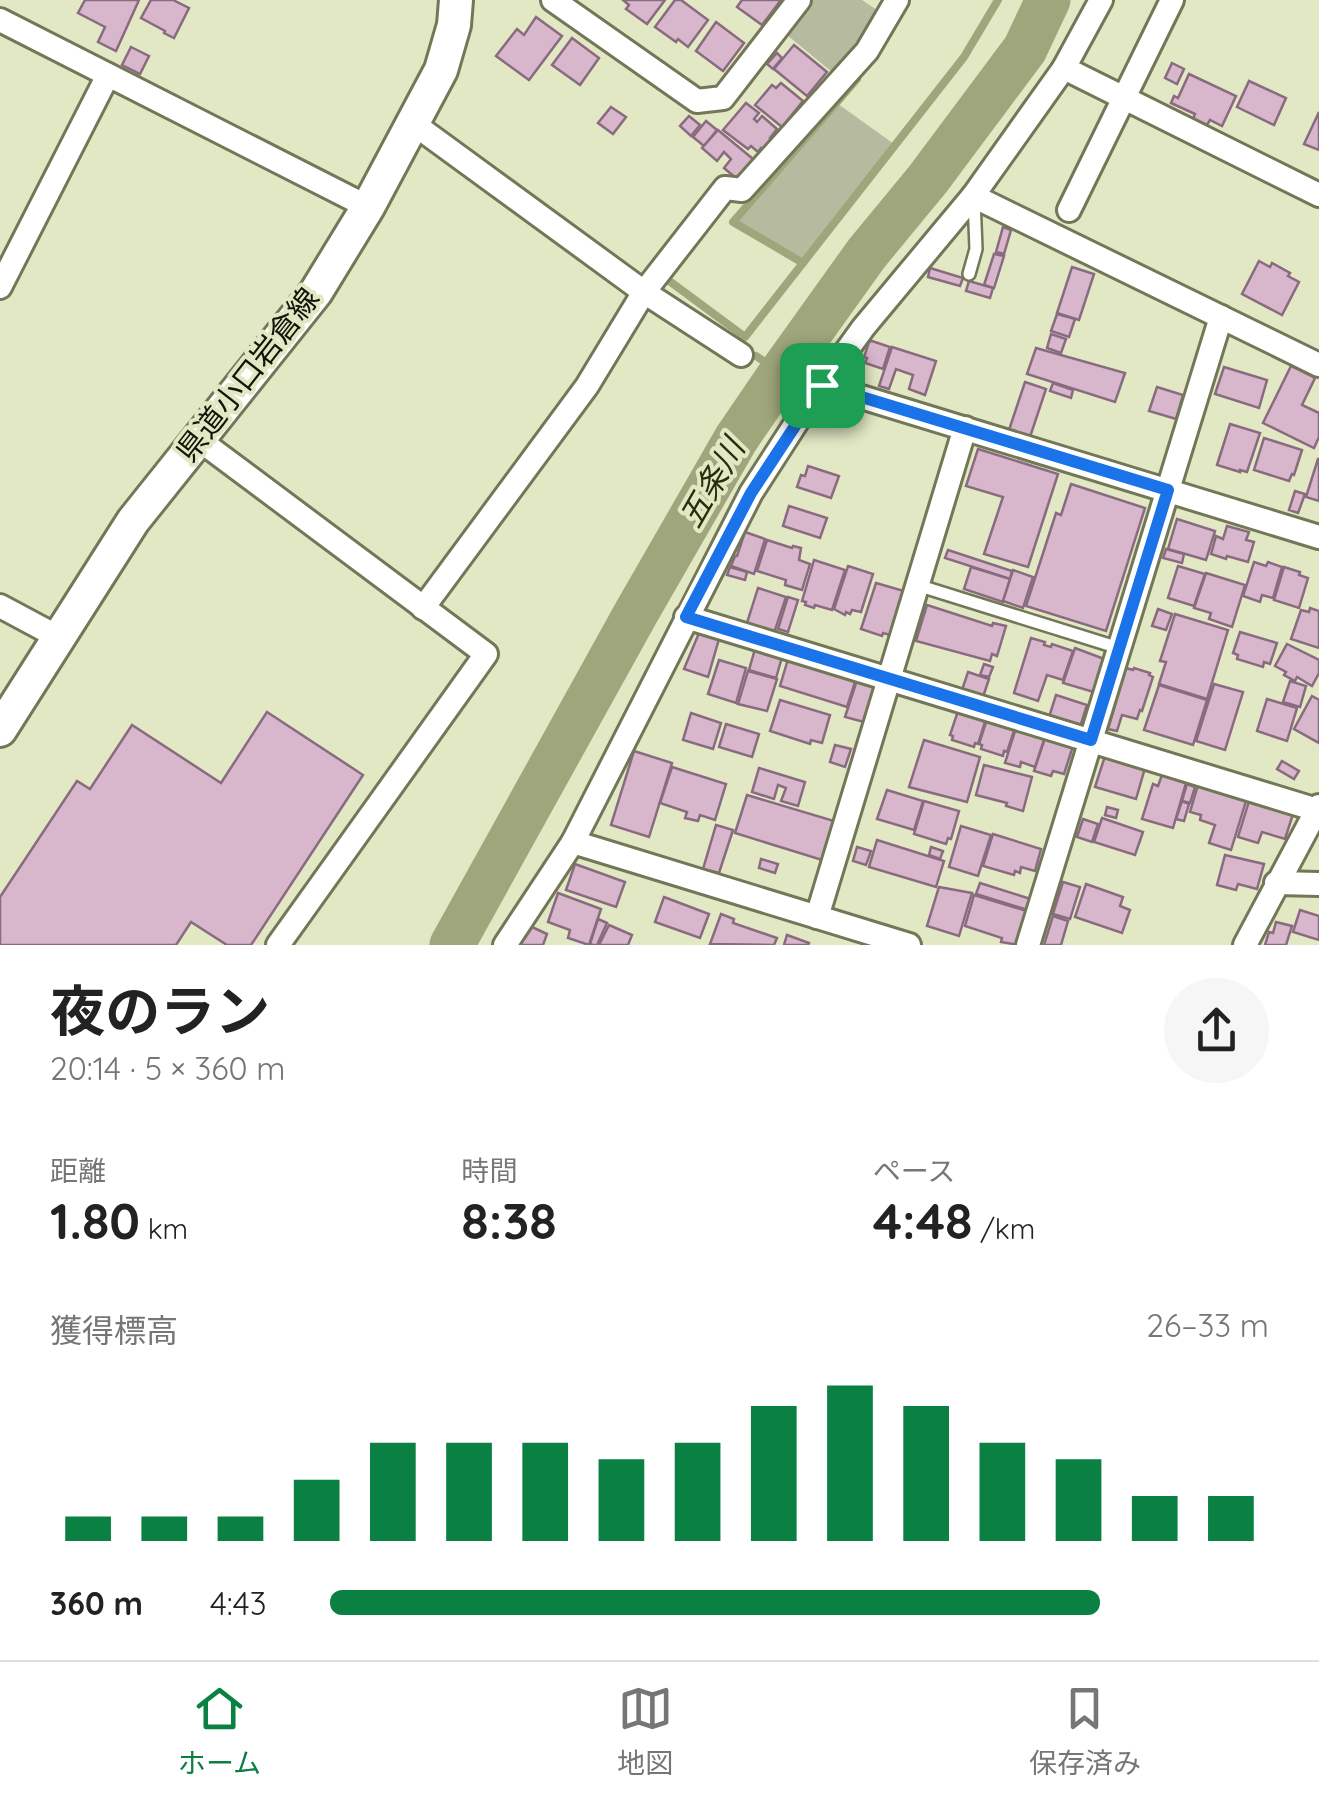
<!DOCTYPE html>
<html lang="ja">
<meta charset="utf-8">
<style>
body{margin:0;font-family:Quicksand,"Noto Sans JP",sans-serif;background:#f6f6f6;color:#222;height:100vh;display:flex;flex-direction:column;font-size:38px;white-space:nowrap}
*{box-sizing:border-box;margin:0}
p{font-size:32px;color:#767676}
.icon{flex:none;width:55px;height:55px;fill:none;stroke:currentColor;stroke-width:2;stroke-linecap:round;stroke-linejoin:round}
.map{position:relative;height:945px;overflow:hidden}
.details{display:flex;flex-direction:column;background:#fff;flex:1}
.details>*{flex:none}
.pin{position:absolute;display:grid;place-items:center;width:85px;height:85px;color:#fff;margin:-42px;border-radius:20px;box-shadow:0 5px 15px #0006}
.round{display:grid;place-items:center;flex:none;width:105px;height:105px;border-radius:52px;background:#f6f6f6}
.head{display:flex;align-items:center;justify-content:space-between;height:170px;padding:0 50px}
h1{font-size:55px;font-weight:700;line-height:75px}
.stats{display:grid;grid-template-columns:repeat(3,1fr);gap:15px;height:170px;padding:10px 50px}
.stats div{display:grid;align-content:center}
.stats b{font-size:50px;font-weight:700}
.stats small{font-size:28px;font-weight:400}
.stats p{font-size:28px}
.chart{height:280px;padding:20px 50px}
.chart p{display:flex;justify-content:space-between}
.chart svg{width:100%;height:180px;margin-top:10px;stroke:#0b8043;stroke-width:6}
ul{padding:0 50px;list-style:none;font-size:32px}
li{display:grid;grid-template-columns:160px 120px 1fr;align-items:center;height:75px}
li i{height:25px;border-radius:12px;background:#0b8043}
.menu{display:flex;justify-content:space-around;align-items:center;height:140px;border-top:2px solid #e0e0e0;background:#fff;font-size:28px;color:#767676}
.menu a{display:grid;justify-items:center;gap:5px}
.menu .active{color:#0b8043}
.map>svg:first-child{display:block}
.green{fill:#b6ba9e}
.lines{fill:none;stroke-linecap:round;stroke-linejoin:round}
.stream{stroke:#a0a67b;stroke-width:8}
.river{stroke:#a0a67b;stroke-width:45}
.building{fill:#d8b7cc;stroke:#896b7f;stroke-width:2.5}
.lane-casing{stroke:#727757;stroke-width:16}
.street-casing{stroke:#727757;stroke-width:28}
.secondary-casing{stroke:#727757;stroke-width:38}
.lane{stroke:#fff;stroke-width:11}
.street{stroke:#fff;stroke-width:22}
.secondary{stroke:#fff;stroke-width:32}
.route-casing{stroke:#fff;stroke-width:20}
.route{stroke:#1a73e8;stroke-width:12}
.labels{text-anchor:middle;stroke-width:8;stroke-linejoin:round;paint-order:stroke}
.street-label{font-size:30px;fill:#121408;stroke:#e2e7c4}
.water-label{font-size:32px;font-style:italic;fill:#2a2d0a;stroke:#e2e7c4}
</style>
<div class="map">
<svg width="1319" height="945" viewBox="0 0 1319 945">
<rect width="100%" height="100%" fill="#e2e7c4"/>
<g class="green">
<path d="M813 0H862L877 10 878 20 837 76 787 35Z"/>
<path d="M838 104 894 144 803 259 736 222Z"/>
</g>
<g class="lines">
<g class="stream">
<path d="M803 263 733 222 857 79"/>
<path d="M668 280 745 337 964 57 998 0"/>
<path d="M756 356 781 373"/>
</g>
<path class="river" d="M452 945 636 613 736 439 781 373 867 253 928 179 1025 49 1048 0"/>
</g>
<g class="building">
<path d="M85 0H139L116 51 98 42 105 27 78 13Z"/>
<path d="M151 0H173L189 8 174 38 164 33 165 31 141 18Z"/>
<path d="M623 0H665L647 24 626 9 629 5Z"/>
<path d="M675 0H681L708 20 688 47 678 39 676 42 655 27Z"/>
<path d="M742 0H781L762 25 737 7Z"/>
<path d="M536 17 562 36 529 80 496 56 517 29 524 35Z"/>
<path d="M716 22 744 43 723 71 696 51Z"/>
<path d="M572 38 599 58 580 85 552 65Z"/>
<path d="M794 45 827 72 807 96 774 69Z"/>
<path d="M131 47 149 56 140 74 122 65Z"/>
<path d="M777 53 782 58 773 69 767 64Z"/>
<path d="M1172 63 1184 69 1177 84 1165 78Z"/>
<path d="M1189 74 1236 96 1222 126 1210 120 1207 125 1193 119 1195 114 1171 103 1174 96 1178 98Z"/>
<path d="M1249 81 1286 98 1274 125 1237 107Z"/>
<path d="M781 83 803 101 782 127 755 105 772 85 776 88Z"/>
<path d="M746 103 759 113 754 119 757 122 762 116 777 129 770 138 775 142 766 152 761 148 758 152 751 146 748 149 723 130Z"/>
<path d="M611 107 626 117 613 134 598 123Z"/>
<path d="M1319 112V150L1304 144Z"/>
<path d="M689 116 700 125 691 136 680 126Z"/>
<path d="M706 121 717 130 704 146 693 137Z"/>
<path d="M718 130 753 159 737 179 724 168 731 159 724 152 717 161 702 148Z"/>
<path d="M1003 227 1011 230 1004 254 996 252Z"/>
<path d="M994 254 1004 256 994 288 984 285Z"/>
<path d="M1259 261 1270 267 1272 263 1290 273 1288 276 1299 282 1282 315 1242 294Z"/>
<path d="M1072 267 1094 274 1079 320 1057 313Z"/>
<path d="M930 268 963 278 960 286 928 277Z"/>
<path d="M969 281 993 288 990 298 966 291Z"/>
<path d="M1057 314 1075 319 1069 337 1051 331Z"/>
<path d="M1051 334 1066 339 1061 353 1047 348Z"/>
<path d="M872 341 890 347 883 369 865 363 867 358 864 357 869 342Z"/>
<path d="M892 347 936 361 925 395 909 389 913 375 896 369 889 389 879 386Z"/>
<path d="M1036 348 1125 373 1115 402 1027 374Z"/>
<path d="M1291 366 1315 378 1302 405 1319 413V437L1314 448 1263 423Z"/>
<path d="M1224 367 1267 380 1259 408 1215 394Z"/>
<path d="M1025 382 1046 389 1030 437 1009 430Z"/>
<path d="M1053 383 1073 390 1071 398 1050 391Z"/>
<path d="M1157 387 1183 395 1176 419 1149 411Z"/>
<path d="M1230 424 1260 433 1247 472 1240 470V472L1217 465Z"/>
<path d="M1264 438 1302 450 1294 475 1292 474 1289 481 1254 470Z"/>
<path d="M978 449 1058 474 1028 567 984 554 1003 497 966 486Z"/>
<path d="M1318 459H1319V501L1306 497Z"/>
<path d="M808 466 839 476 831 498 797 487 801 475 805 476Z"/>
<path d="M1071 484 1145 508 1106 631 1026 606 1056 513 1061 515Z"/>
<path d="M1295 491 1305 494 1298 513 1289 510Z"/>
<path d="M789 506 827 518 820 538 783 526Z"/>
<path d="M1177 519 1215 531 1206 560 1168 549Z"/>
<path d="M1227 526 1249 532 1246 540 1254 542 1248 562 1227 556 1226 559 1211 554 1216 536 1223 539Z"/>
<path d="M745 532 765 539 754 574 731 566 735 556H737Z"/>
<path d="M767 540 792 548 793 546 801 548 799 560 810 564 802 590 785 585 786 580 757 571Z"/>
<path d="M1166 549 1184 554 1182 563 1163 558Z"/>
<path d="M948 550 1012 571 1010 579 945 558Z"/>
<path d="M814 560 845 570 832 610 815 605 814 608 805 605 806 602 802 601Z"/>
<path d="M1254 562 1266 566 1268 562 1282 567 1273 598 1262 595 1260 602 1243 596Z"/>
<path d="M848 566 873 574 861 612 852 610 850 614 846 612 845 615 834 609Z"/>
<path d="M1178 566 1205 574 1194 606 1168 598Z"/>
<path d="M730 567 747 572 745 580 727 575Z"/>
<path d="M971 567 1010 579 1003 602 964 589Z"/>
<path d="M1284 567 1300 572 1299 575 1308 578 1299 608 1274 600Z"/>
<path d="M1013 570 1033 577 1023 608 1003 601Z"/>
<path d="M1206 573 1245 585 1232 627 1209 619 1211 613 1194 608Z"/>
<path d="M876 583 904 591 890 635 883 633 882 636 861 629Z"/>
<path d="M758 588 786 597 773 636 759 632 761 627 747 623Z"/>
<path d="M788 597 798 600 788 632 778 629Z"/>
<path d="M927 605 992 626 993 623 1006 626 997 656 992 654 990 661 916 641Z"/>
<path d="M1310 608 1319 611V648L1291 639 1301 610 1309 612Z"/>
<path d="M1158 609 1172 614 1166 630 1152 626Z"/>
<path d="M1175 614 1228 630 1207 699 1159 684 1166 662 1160 661Z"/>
<path d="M1240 632 1277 643 1270 664 1264 662 1263 667 1237 659 1238 655 1233 653Z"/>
<path d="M699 633 719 639 708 677 684 669Z"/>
<path d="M1031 638 1045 642 1044 645 1051 647 1052 644 1073 651 1063 680 1047 675 1038 701 1014 693Z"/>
<path d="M1287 644 1319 660V673L1312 686 1297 677 1295 681 1284 675 1286 672 1275 666Z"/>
<path d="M1075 648 1107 660 1097 693 1063 683Z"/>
<path d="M755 649 782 657 776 678 749 670Z"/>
<path d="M789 656 857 676 847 707 780 686Z"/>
<path d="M719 660 746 668 736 703 708 694Z"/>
<path d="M984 664 993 667 989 677 980 675Z"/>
<path d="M1126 668 1133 670 1134 668 1150 673 1149 675 1153 677 1142 711 1140 710 1137 719 1122 715 1117 731 1108 729Z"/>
<path d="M748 671 777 679 767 711 738 704Z"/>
<path d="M968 672 989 679 982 700 961 693Z"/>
<path d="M858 677 872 681 875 688 864 722 845 717Z"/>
<path d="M1290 681 1306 686 1300 707 1283 702Z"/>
<path d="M1214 684 1243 692 1225 750 1196 741Z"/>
<path d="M1159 685 1207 700 1193 745 1144 730Z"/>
<path d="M1056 695 1087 705 1080 727 1049 717Z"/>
<path d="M1312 696 1319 700V743L1294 729Z"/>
<path d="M1267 699 1297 708 1287 741 1257 731Z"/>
<path d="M780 700 830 715 822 743 811 740 810 744 770 731Z"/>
<path d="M958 711 986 719 978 744 975 743 974 747 952 740 953 736 950 735Z"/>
<path d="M267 712 363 775 251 945H227L191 922 176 945H0V897L77 781 90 789 132 725 221 783Z"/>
<path d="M691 713 721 723 713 749 683 740Z"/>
<path d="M987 719 1015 728 1007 752 1004 751 1003 756 981 749 982 745 979 744Z"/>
<path d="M726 724 759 734 752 757 719 747Z"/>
<path d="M1016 728 1045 737 1035 767 1021 762 1020 767 1005 763Z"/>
<path d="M1045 738 1073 746 1064 774 1053 771 1051 776 1034 771Z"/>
<path d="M924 740 980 757 967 802 909 787Z"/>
<path d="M835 745 851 749 845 767 830 762Z"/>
<path d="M634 751 672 763 649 837 611 825Z"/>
<path d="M1105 756 1145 768 1136 799 1095 787Z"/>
<path d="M1282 761 1299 771 1294 779 1277 769Z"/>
<path d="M984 765 1032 777 1023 811 1006 806 1007 803 976 795Z"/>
<path d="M672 767 726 784 715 820 700 815 698 821 685 818 687 812 660 803Z"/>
<path d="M759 768 805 782 798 806 781 801 786 788 778 785 774 799 752 792Z"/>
<path d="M1162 775 1186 783 1173 828 1142 819 1153 784 1158 786Z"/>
<path d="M1187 784 1195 787 1190 803 1182 801Z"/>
<path d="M1198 785 1246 801 1231 850 1209 843 1215 825 1200 820 1201 815 1190 812Z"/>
<path d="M887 790 923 801 914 830 877 819Z"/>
<path d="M747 795 834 821 822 860 735 833Z"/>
<path d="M1250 798 1294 811 1285 839 1262 832 1258 843 1238 837Z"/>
<path d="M924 801 959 811 951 839 948 838 946 844 914 834Z"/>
<path d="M1182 801 1189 804 1184 821 1176 819Z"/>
<path d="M1107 807 1118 810 1116 818 1105 815Z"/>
<path d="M1102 818 1143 832 1135 855 1094 842Z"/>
<path d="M1083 819 1098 824 1092 842 1077 837Z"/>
<path d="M716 825 733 830 719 873 703 869Z"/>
<path d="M961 826 991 835 978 876 949 867Z"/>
<path d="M993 834 1041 849 1035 871 1021 867 1020 873 1015 871 1014 875 983 866Z"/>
<path d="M877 840 944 861 936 887 869 867Z"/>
<path d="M857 847 871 851 866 865 853 861Z"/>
<path d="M931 847 943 851 940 859 929 855Z"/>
<path d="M1225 855 1264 864 1257 889 1238 884 1236 890 1217 885Z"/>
<path d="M761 859 778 864 775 873 759 868Z"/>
<path d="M575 864 625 882 616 907 566 890Z"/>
<path d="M1063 882 1080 887 1070 919 1053 914Z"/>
<path d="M980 883 1034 900 1031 911 976 894Z"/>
<path d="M1086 884 1123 897 1120 906 1130 910 1122 933 1075 917Z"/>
<path d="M939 887 972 893 959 936 927 926Z"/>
<path d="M558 893 601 909 589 945 568 938 570 930 548 922Z"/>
<path d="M974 895 1030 912 1019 945 1001 942 1002 938 965 926Z"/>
<path d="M664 897 709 914 700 938 655 922Z"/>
<path d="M1300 910 1319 916V940L1293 932Z"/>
<path d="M721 914 734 919 733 923 777 938 774 945 710 944Z"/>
<path d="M1053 916 1068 921 1061 945H1044Z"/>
<path d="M598 919 607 923 597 945H593L590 944Z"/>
<path d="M1276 922 1292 926 1286 945H1265L1269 932 1273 933Z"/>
<path d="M609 925 632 935 628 945H599Z"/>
<path d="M532 927 547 934 543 945H520Z"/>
<path d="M787 935 809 943 808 945H784Z"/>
</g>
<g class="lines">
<g class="lane-casing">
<g id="lane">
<path d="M969 274 976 249 974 199"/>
<path d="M917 585 1119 648"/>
</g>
</g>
<g class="street-casing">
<g id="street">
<path d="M553 0 697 101 723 98 799 0"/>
<path d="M0 20 368 207"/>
<path d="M1064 68 1319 195"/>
<path d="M414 124 644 292 741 355"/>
<path d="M973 196 1319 365"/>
<path d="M1069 210 1172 0"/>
<path d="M0 287 108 75"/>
<path d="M822 385 1319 537"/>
<path d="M198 439 486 654 278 945"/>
<path d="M0 606 58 637"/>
<path d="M423 608 587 386 644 292 725 188 742 190 867 51 897 0"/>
<path d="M686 617 1317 810"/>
<path d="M573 842 909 945"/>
<path d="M1276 883 1319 884"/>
<path d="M817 917 965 428"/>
<path d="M505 945 573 842 751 493 809 403 863 328 973 196 1064 68 1101 0"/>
<path d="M1028 945 1221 317"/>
<path d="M1245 945 1319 806"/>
</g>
</g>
<g class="secondary-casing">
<path id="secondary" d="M0 730 133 521 316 292 368 207 441 70 454 25 456 0"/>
</g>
<use href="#lane" class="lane"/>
<use href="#street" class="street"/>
<use href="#secondary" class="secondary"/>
</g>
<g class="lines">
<g class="route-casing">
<path id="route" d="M822 385 1168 490 1091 740 686 617 751 493Z"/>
</g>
<use href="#route" class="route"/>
</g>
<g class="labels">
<g class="street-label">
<text transform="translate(248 375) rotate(-52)" y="10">県道小口岩倉線</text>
</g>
<g class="water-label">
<text transform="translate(712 483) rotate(-60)" y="11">五条川</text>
</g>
</g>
</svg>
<div class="pin" style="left:822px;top:385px;background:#1e9e55"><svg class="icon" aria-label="arrive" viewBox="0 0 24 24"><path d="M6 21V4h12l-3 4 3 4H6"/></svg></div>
</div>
<section class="details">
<div class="head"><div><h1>夜のラン</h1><p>20:14 · 5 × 360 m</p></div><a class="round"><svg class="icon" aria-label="share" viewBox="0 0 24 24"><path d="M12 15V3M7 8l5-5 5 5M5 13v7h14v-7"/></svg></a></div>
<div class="stats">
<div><p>距離</p><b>1.80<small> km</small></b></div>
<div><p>時間</p><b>8:38</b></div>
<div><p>ペース</p><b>4:48<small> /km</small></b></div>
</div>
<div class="chart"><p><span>獲得標高</span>26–33 m</p>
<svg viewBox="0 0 160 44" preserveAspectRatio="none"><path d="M5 44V38M15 44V38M25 44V38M35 44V29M45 44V20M55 44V20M65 44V20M75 44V24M85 44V20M95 44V11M105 44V6M115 44V11M125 44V20M135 44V24M145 44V33M155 44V33"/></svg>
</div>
<ul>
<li><b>360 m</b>4:43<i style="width:82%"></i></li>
</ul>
</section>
<nav class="menu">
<a class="active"><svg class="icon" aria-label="home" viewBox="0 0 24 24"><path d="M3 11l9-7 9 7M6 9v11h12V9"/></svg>ホーム</a>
<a><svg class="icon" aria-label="map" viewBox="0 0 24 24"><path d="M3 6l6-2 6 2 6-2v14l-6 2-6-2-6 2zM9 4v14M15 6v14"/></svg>地図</a>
<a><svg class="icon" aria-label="saved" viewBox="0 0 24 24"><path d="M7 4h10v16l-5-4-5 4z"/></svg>保存済み</a>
</nav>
